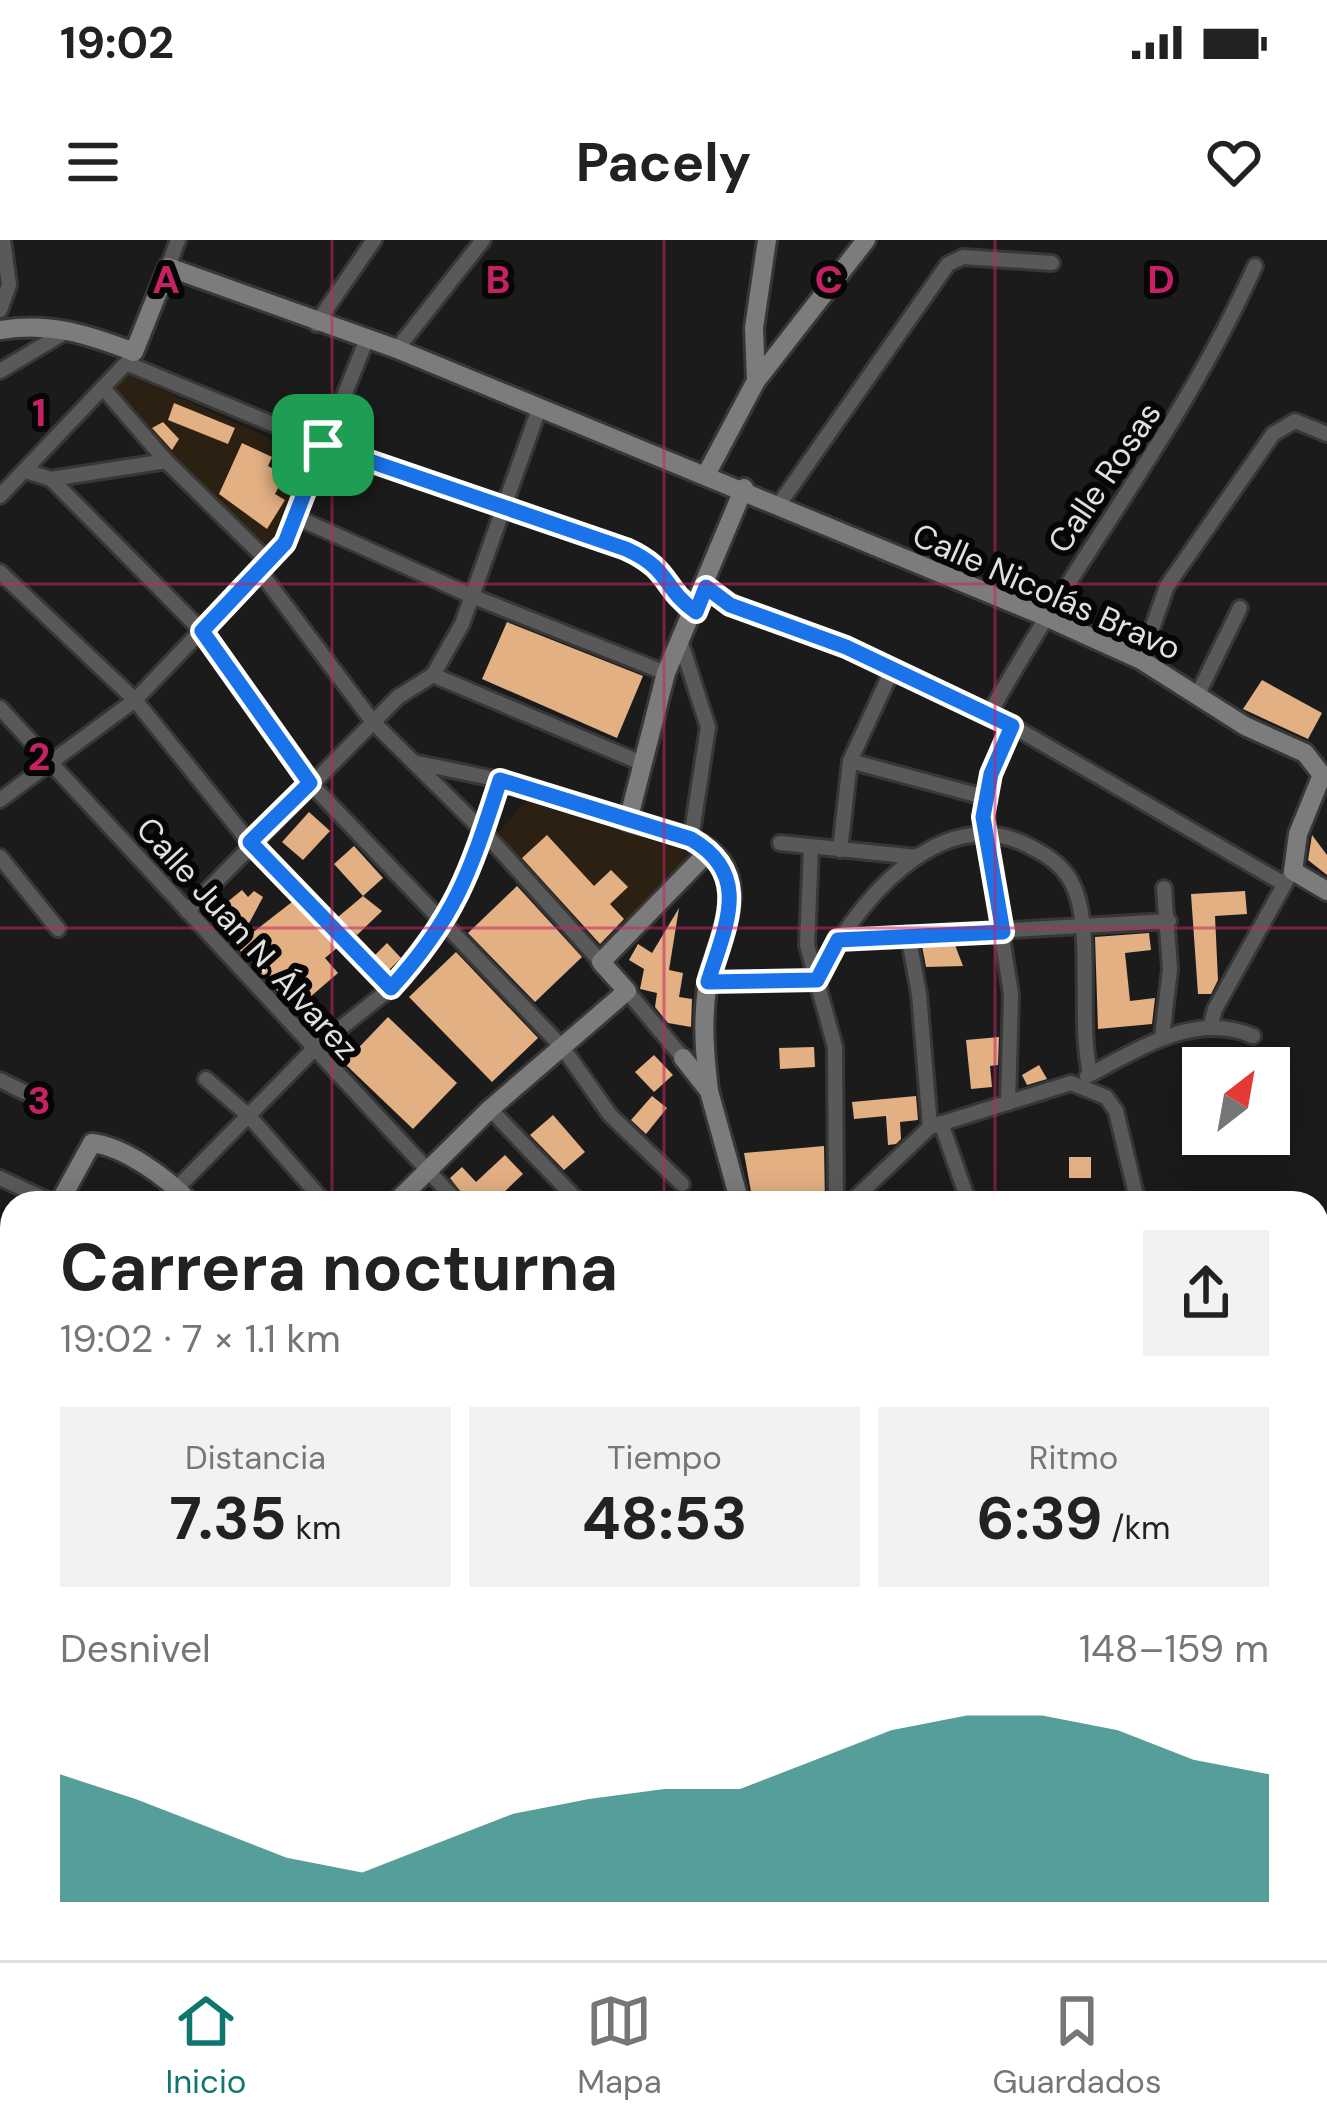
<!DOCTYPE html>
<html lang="es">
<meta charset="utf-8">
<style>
body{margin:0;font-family:"DM Sans",sans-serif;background:#f2f2f2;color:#222;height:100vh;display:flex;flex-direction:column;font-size:45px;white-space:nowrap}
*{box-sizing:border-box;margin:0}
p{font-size:39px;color:#767676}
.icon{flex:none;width:66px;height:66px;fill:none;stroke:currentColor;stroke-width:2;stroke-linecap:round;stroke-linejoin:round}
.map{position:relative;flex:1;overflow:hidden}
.panel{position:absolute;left:0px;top:951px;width:1329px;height:771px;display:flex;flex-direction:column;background:#fff;border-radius:36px 36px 0 0;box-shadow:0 6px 30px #0003}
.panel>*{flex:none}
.needle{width:78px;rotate:31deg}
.buttons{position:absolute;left:1182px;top:807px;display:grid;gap:24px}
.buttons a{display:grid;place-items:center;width:108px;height:108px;border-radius:0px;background:#fff;box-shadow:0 6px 30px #0003;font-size:60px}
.pin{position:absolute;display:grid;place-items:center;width:102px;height:102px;color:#fff;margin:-51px;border-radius:24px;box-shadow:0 6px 18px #0006}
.round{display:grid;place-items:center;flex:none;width:126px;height:126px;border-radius:0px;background:#f2f2f2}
.overview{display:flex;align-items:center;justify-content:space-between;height:204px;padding:0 60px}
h1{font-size:66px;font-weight:700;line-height:90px}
.figures{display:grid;grid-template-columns:repeat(3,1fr);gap:18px;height:204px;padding:12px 60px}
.figures div{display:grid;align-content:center;border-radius:0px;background:#f2f2f2;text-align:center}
.figures b{font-size:60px;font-weight:700}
.figures small{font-size:33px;font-weight:400}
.figures p{font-size:33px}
.chart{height:336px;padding:24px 60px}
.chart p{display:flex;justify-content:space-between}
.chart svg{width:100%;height:216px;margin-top:12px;fill:#0f766e;opacity:.7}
.status{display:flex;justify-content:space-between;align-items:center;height:84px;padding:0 60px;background:#fff;direction:ltr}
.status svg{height:33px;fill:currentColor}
header{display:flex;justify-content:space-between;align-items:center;height:156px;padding:0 60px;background:#fff;font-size:54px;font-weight:700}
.tab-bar{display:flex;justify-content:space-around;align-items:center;height:168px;border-top:3px solid #e0e0e0;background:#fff;font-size:33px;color:#767676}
.tab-bar a{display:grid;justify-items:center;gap:6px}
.tab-bar .selected{color:#0f766e}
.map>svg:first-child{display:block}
.education{fill:#2c2012}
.building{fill:#e3b083}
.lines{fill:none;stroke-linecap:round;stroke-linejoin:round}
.street-casing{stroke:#383738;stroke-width:20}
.secondary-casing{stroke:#383738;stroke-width:24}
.street{stroke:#5a5959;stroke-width:14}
.secondary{stroke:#7d7c7d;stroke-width:18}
.route-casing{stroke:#fff;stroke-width:24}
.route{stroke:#1a73e8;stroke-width:15}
.grid{fill:none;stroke:#c42262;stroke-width:3;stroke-opacity:0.55}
.labels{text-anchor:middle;stroke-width:12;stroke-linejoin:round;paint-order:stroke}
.street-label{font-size:33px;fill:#e1e0e1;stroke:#060607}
.grid-label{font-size:39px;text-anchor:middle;font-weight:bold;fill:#c42262;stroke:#060607;stroke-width:12;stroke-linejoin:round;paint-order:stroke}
</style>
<div class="status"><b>19:02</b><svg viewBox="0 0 49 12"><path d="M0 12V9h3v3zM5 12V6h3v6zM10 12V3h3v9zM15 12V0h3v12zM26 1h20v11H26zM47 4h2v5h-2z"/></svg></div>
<header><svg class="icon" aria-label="menu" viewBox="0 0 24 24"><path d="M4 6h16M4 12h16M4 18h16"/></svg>Pacely<svg class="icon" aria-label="heart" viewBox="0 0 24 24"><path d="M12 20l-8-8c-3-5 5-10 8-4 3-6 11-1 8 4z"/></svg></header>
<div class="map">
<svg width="1327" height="1720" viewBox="0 0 1327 1720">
<rect width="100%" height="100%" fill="#1c1b1c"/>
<g class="education">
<path d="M129 135 311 217 266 312 111 151Z"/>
<path d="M526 561 693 613 603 707 497 594Z"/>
</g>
<g class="building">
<path d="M174 163 235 188 228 204 168 180Z"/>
<path d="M163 182 179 199 172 210 152 188Z"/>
<path d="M242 203 272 217 268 226 285 235 275 254 285 260 267 289 219 254Z"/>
<path d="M507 382 643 436 617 498 482 439Z"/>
<path d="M1262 440 1322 473 1308 499 1243 469Z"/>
<path d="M309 572 330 591 303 620 282 602Z"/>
<path d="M547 595 594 646 611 630 628 647 610 664 624 679 600 704 522 618Z"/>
<path d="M1312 595 1327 615V635L1308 620Z"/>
<path d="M354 606 383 638 363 656 334 624Z"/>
<path d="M517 646 582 717 535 762 468 693Z"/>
<path d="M242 650 248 657 254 651 263 657 238 704 292 662 337 708 325 718 338 733 295 770 209 677Z"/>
<path d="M1245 651 1247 674 1215 676 1218 740 1211 754H1198L1191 654Z"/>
<path d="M363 656 382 671 357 695 338 677Z"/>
<path d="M679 668 669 730 683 733 679 757 692 759 691 787 668 783 655 767 657 753 640 749 644 729 629 720 638 704 652 713Z"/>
<path d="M1149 693 1151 710 1125 713 1130 761 1155 758 1152 784 1098 789 1095 697Z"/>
<path d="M387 703 401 718 389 730 375 715Z"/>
<path d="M955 705 963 726 926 727 922 706Z"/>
<path d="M456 712 538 798 492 842 409 757Z"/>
<path d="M388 777 457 843 413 889 344 823Z"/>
<path d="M999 797 998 825 990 826 992 847 971 849 966 800Z"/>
<path d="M814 807 815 827 780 829 779 808Z"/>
<path d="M654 815 673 835 654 852 635 832Z"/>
<path d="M1039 825 1047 839 1027 845 1022 835Z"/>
<path d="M652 856 667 868 646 894 631 880Z"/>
<path d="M916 856 918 880 900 882 901 899 896 904 888 905 886 876 854 879 852 862Z"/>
<path d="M553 875 585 912 564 930 530 895Z"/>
<path d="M824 906 825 963H753L744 913Z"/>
<path d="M505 915 523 934 500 956 507 963H469L450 938 462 927 476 942Z"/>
<rect x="1069" y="917" width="22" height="21"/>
</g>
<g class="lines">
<g class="street-casing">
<g id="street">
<path d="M168 27 178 0"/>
<path d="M0 70 9 45 3 0"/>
<path d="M316 84 374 0"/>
<path d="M397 109 483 0"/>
<path d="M128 124 323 205 625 309C673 330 660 347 696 372"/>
<path d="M0 131 67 91"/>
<path d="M104 149 166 221 269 322"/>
<path d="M26 231 51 239 166 221"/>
<path d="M51 239 202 391 310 543 563 808 610 875 682 944"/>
<path d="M0 256 132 117"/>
<path d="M780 263 948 24 963 17 1052 23"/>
<path d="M298 278 474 357 666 433"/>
<path d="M0 332 135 460 250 603 391 748"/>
<path d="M261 333 373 482 483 591 601 722"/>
<path d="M706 347 756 377 846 407 990 473 1284 644"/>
<path d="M681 403 708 487 691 599"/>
<path d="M1141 420 1167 346 1273 194 1295 181 1327 194"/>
<path d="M433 435 639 522"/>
<path d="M1198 454 1240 368"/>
<path d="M0 468 458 963"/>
<path d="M990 473C1074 321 1184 185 1255 26"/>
<path d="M850 521 984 557"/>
<path d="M413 522 500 540 628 581"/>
<path d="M0 560 135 460 285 303 366 101"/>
<path d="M780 603 917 617"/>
<path d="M811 607 807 705 835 807 836 963"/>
<path d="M840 610 850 521 893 428"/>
<path d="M0 617 58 689"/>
<path d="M187 671 398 457 433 435 462 384 539 169"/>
<path d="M908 694 919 754 930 887"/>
<path d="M838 700 1169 681"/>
<path d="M708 742 817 740C851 669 938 558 1029 606 1049 616 1067 628 1075 650 1093 695 1078 779 1090 834"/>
<path d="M627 751 683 818"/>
<path d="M1210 788 1215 769 1288 638"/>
<path d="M1162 797 1170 729 1164 648"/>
<path d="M1087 836C1138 810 1194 771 1253 796"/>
<path d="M206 839 249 876 325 963"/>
<path d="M0 840 24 852"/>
<path d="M1008 863 1011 754 983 577 991 534 1012 486"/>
<path d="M490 869 580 963"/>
<path d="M941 883 969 963"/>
<path d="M0 938 54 963"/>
<path d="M177 948 313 810 391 748 445 684 471 629 500 540"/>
<path d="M850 963 930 887 1071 843 1106 857 1116 871 1138 963"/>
<path d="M1317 1051H1327"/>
<path d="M1317 1074 1327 1142"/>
<path d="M1317 1188 1327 1187"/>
<path d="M1317 1294 1327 1296"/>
<path d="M0 1442 12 1446"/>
<path d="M1317 1467H1327"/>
<path d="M0 1500 12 1504"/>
<path d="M1317 1547 1327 1545"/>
<path d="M0 1622 12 1627"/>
<path d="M301 1710 333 1715"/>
<path d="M53 1720 56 1710"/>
<path d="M1193 1720 1197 1711"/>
</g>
</g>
<g class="secondary-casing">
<g id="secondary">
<path d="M0 90C50 82 87 94 134 112L168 27 397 109 1044 376 1141 420 1245 486 1305 513 1322 535 1298 594 1293 631 1327 651"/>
<path d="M756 141 754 88 767 0"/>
<path d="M707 233 756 141 866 0"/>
<path d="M683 818 709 851 740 963"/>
<path d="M709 851C705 816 702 784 707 748 712 711 748 657 721 621 701 594 658 590 628 581L666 433 744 248"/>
<path d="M59 963 92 903C126 907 168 939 191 963"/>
<path d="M395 963 490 869 627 751 601 722 710 610"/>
<path d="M0 1118 12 1094"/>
<path d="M0 1285 12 1295"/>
<path d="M333 1710 334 1720"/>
<path d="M871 1720 872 1710"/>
</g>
</g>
<use href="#street" class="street"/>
<use href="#secondary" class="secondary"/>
</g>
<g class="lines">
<g class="route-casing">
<path id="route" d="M323 205 626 309C672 330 661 347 696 372L706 347 730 365 846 407 1012 486 991 534 983 577 1003 692 838 700 817 740 708 742C725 686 753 635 691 599L500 540C470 632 457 675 391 748L250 602 310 543 202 391 285 303Z"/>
</g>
<use href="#route" class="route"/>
</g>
<path class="grid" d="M332 0V963M664 0V963M995 0V963M0 344H1327M0 688H1327M0 1032H12M1317 1032H1327M0 1376H12M1317 1376H1327M332 1710V1720M664 1710V1720M995 1710V1720"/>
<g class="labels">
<g class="street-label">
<text transform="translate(1104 237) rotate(-56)" y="12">Calle Rosas</text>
<text transform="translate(1047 351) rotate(24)" y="12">Calle Nicolás Bravo</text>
<text transform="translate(248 698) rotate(48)" y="12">Calle Juan N. Álvarez</text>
</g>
</g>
<g class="grid-label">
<text x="166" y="53">A</text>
<text x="498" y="53">B</text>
<text x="829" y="53">C</text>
<text x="1161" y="53">D</text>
<text x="39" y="186">1</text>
<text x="39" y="530">2</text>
<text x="39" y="874">3</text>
</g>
</svg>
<div class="buttons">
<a><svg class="needle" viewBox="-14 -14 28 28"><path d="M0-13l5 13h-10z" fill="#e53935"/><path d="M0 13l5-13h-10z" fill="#767676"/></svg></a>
</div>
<div class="pin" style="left:323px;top:205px;background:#1e9e55"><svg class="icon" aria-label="arrive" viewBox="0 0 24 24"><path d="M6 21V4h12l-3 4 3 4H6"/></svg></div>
<section class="panel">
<div class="overview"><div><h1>Carrera nocturna</h1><p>19:02 · 7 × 1.1 km</p></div><a class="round"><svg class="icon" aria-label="share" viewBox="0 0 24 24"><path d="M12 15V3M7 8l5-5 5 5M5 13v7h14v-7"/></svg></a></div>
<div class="figures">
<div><p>Distancia</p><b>7.35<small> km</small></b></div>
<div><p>Tiempo</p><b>48:53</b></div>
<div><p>Ritmo</p><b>6:39<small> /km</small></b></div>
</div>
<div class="chart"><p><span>Desnivel</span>148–159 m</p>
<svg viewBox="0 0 160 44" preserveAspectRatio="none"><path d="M0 44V18L10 23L20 29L30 35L40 38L50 32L60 26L70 23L80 21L90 21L100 15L110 9L120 6L130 6L140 9L150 15L160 18V44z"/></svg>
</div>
</section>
</div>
<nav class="tab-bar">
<a class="selected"><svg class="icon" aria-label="home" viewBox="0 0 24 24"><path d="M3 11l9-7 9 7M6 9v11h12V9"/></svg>Inicio</a>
<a><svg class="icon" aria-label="map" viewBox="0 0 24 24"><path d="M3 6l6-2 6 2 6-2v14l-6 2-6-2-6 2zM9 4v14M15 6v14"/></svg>Mapa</a>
<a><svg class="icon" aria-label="saved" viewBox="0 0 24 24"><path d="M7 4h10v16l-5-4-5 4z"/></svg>Guardados</a>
</nav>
